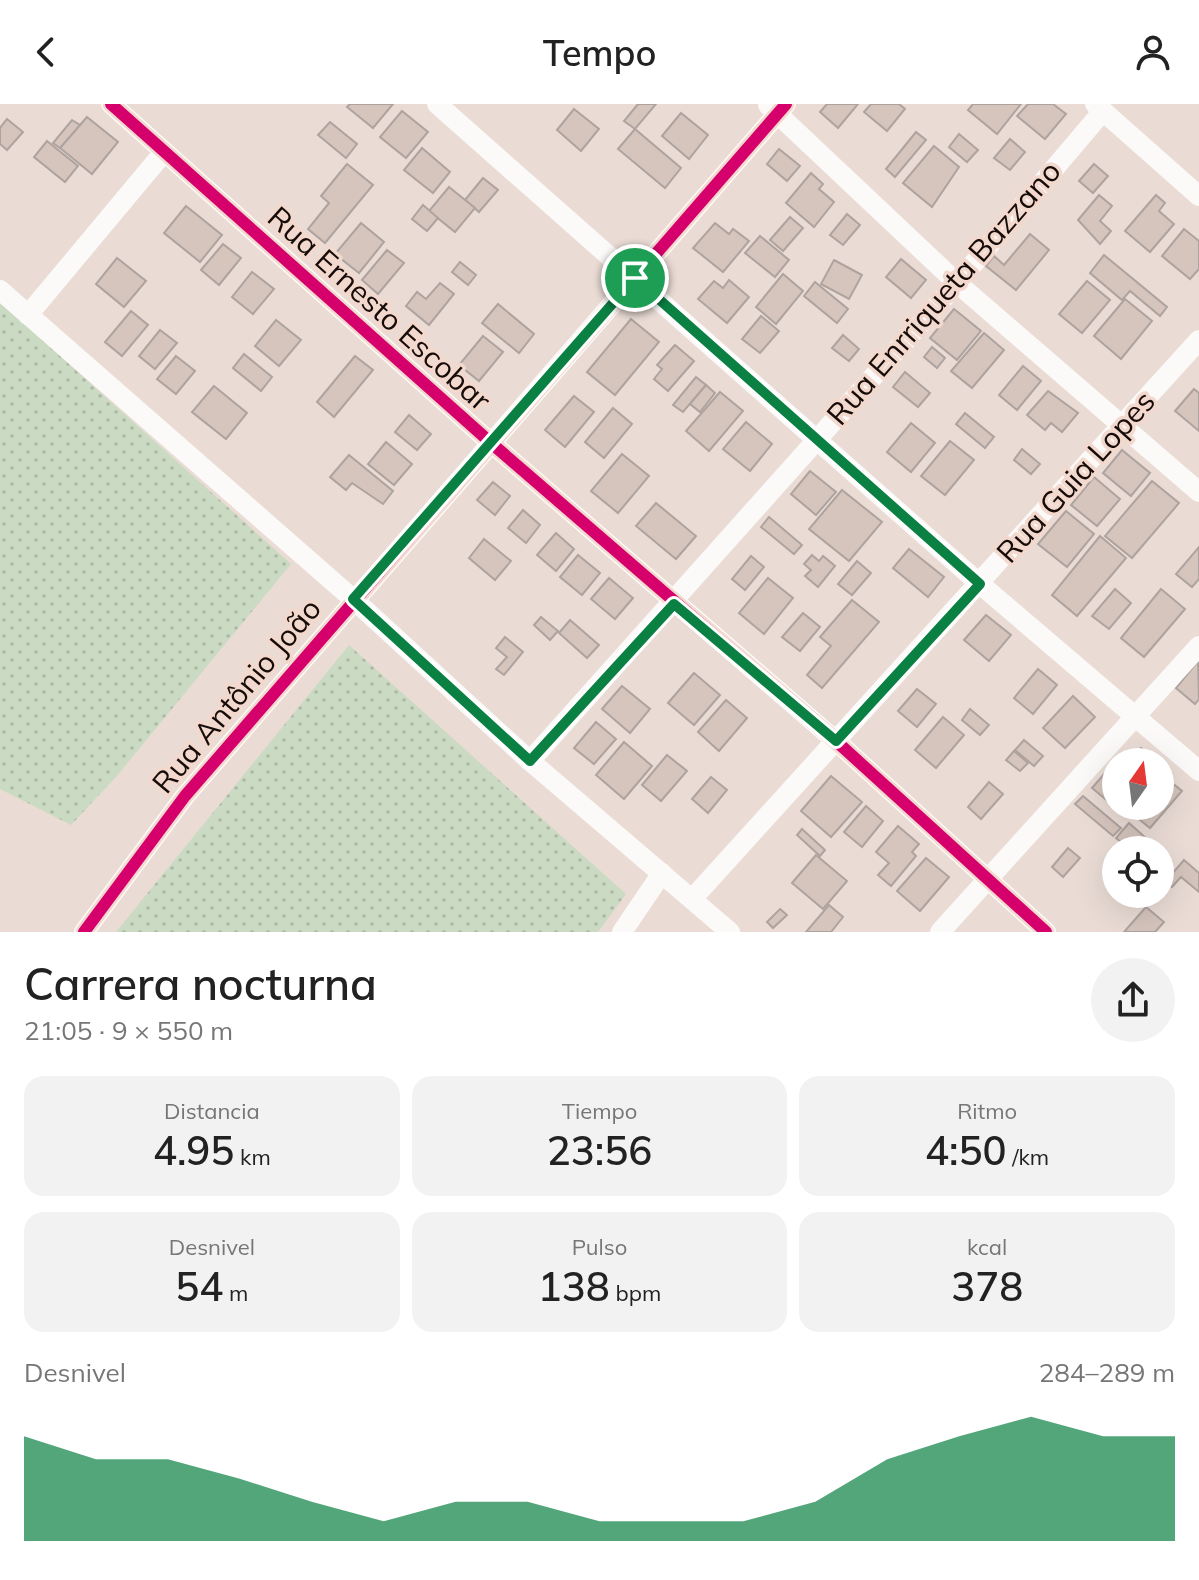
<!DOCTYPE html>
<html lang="es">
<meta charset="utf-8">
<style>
body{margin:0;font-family:Mulish,sans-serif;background:#f2f2f2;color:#222;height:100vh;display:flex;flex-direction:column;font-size:30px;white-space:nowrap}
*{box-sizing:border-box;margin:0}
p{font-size:26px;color:#767676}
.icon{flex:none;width:44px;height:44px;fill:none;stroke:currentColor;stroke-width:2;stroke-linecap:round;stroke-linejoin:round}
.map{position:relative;height:828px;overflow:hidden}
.details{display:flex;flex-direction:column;background:#fff;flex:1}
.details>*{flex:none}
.needle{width:52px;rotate:14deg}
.tools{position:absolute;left:1102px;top:644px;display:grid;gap:16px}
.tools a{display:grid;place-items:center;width:72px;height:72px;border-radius:50%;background:#fff;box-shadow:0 8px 32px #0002;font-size:40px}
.pin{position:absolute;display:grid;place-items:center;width:68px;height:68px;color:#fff;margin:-34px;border:4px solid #fff;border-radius:50%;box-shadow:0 2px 8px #0007}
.round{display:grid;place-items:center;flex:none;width:84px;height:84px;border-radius:42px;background:#f2f2f2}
.headline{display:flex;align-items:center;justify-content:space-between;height:136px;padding:0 24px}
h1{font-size:44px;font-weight:600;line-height:60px}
.stats{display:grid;grid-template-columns:repeat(3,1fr);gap:12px;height:136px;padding:8px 24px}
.stats div{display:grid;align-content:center;border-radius:20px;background:#f2f2f2;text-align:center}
.stats b{font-size:40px;font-weight:600}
.stats small{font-size:22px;font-weight:400}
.stats p{font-size:22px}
.chart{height:224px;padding:16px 24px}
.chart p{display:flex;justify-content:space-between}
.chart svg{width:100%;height:144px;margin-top:8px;fill:#0b8043;opacity:.7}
header{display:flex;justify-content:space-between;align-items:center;height:104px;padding:0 24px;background:#fff;font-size:36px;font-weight:600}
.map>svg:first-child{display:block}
.grass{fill:url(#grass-dots)}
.building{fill:#d6c5bd;stroke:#aea39f;stroke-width:2}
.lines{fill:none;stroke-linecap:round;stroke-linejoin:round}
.minor{stroke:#fcfaf9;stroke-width:20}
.cycleway-casing{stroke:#f2d8cd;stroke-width:17}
.cycleway{stroke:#d6006c;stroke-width:12}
.route-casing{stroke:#fff;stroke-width:16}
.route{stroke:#0b8043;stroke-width:10}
.labels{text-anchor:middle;stroke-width:7;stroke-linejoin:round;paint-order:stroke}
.street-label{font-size:30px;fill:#150c09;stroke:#f2d8cd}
</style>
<header><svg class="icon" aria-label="back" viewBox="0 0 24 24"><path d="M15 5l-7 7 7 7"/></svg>Tempo<svg class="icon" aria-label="person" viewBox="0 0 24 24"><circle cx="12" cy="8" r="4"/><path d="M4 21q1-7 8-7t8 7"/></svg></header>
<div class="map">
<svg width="1199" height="828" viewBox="0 0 1199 828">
<defs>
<pattern id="grass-dots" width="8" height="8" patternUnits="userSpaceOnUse" patternTransform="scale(2)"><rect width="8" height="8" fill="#cbdac3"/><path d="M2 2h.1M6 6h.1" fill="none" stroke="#adbaa6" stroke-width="1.8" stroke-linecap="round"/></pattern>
</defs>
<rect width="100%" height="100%" fill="#eadcd5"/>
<g class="grass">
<path d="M0 198 291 460 116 673 71 721 0 685Z"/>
<path d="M349 541 626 790 598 828H116Z"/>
</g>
<g class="building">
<path d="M350 0H393L373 24 347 3Z"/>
<path d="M638 0H656L635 25 624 17Z"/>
<path d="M827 0H858L838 24 820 8Z"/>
<path d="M871 0H899L905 5 887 27 864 8Z"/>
<path d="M973 0H1021L997 30 968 6Z"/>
<path d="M1028 0H1053L1066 10 1045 35 1017 12Z"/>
<path d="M574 5 599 25 581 47 557 26Z"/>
<path d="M402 7 428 28 406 54 380 33Z"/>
<path d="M681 9 708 31 689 55 662 32Z"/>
<path d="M87 13 118 38 92 70 60 44Z"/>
<path d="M7 15 23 28 7 46 0 40V24Z"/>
<path d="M72 16 80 21 60 44 53 39Z"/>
<path d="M330 18 357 40 346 54 318 31Z"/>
<path d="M635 25 681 64 665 84 618 45Z"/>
<path d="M916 28 926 36 895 73 886 65Z"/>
<path d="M959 30 978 46 967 58 949 43Z"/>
<path d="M1010 35 1025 48 1010 66 994 54Z"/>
<path d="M47 37 78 62 65 78 34 53Z"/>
<path d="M934 42 959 63 932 103 903 79Z"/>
<path d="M422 44 450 68 433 89 404 66Z"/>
<path d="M779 45 800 62 787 77 767 60Z"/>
<path d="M347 60 373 81 325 139 308 125 329 99 321 92Z"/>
<path d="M1094 60 1108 72 1093 89 1079 77Z"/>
<path d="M811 69 823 80 819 85 834 98 814 123 786 99Z"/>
<path d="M483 74 498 86 479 108 465 96Z"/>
<path d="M449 83 475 104 455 128 429 107Z"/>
<path d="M1099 91 1112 102 1100 117 1111 127 1100 140 1078 116Z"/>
<path d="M1156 91 1165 99 1159 107 1174 120 1150 148 1125 127Z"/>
<path d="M423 101 438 114 427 127 412 115Z"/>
<path d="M186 102 222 131 200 158 164 129Z"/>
<path d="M847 110 860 121 843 141 830 131Z"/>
<path d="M790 113 803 124 783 147 770 136Z"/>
<path d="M361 119 384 138 359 169 335 150Z"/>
<path d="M715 119 729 130 733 125 749 137 723 168 693 144Z"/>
<path d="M1184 125 1199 137V165L1190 175 1162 152Z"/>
<path d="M1030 130 1049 146 1016 186 986 162 994 152 1004 161Z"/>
<path d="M760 132 789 156 775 173 745 149Z"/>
<path d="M223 140 241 154 219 181 201 166Z"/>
<path d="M387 146 404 159 378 190 362 176Z"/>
<path d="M1104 151 1167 203 1160 212 1130 187 1122 196 1090 169Z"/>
<path d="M117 154 146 177 124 203 96 180Z"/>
<path d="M901 155 926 176 911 194 886 173Z"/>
<path d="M834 156 862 171 849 195 821 180Z"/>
<path d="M460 158 476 171 468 181 452 168Z"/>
<path d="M252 168 274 185 253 210 232 193Z"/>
<path d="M783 170 803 187 776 220 756 203Z"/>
<path d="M729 176 749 193 727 219 698 195 714 177 723 184Z"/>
<path d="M1087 177 1110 196 1082 229 1059 210Z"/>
<path d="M815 178 848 205 837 219 804 192Z"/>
<path d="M440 179 454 190 429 221 406 202 417 188 426 195Z"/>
<path d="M1125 195 1152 217 1121 255 1094 232Z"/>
<path d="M498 200 534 230 519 249 482 219Z"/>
<path d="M954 205 981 227 957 256 930 234Z"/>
<path d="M131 207 148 221 122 252 105 238Z"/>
<path d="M761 212 779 227 760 249 742 235Z"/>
<path d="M631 215 659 238 615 291 587 268Z"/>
<path d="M276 216 301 236 279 262 255 242Z"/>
<path d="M160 226 177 239 155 265 139 252Z"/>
<path d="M984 229 1004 246 972 284 951 267Z"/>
<path d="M843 231 859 245 849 257 832 244Z"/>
<path d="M483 232 503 248 479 277 459 261Z"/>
<path d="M675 241 694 257 668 287 654 275 662 265 657 261Z"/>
<path d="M932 243 945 254 937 264 924 253Z"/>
<path d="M244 250 272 273 261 287 233 264Z"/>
<path d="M176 252 195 267 176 290 157 275Z"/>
<path d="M355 252 373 266 334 313 317 298Z"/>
<path d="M1023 262 1041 277 1017 306 999 291Z"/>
<path d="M905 268 930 289 918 303 893 283Z"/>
<path d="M696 273 706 281 683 308 673 301Z"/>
<path d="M706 281 715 289 700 308 690 300Z"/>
<path d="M214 282 247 309 226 335 192 308Z"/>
<path d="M1194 285 1199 289V327L1175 307Z"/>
<path d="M1048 287 1078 309 1062 328 1051 319 1045 326 1027 311Z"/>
<path d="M720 288 743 307 709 347 686 327Z"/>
<path d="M574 292 594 308 565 343 545 326Z"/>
<path d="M613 304 632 320 604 354 585 338Z"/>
<path d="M965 309 994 333 985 344 956 320Z"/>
<path d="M409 311 431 330 417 346 395 328Z"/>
<path d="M746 318 772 340 750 367 723 345Z"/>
<path d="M911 319 935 339 911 368 887 348Z"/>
<path d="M950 337 974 356 945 391 921 372Z"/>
<path d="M386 338 412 360 394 381 368 360Z"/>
<path d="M1022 345 1040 360 1031 370 1014 356Z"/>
<path d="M1122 346 1150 369 1131 392 1103 369Z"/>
<path d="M622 350 649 372 618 409 591 387Z"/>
<path d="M349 351 393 387 383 400 352 379 346 386 330 373Z"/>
<path d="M810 367 836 388 816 411 791 390Z"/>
<path d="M1094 373 1120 395 1097 422 1071 401Z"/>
<path d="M1152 377 1179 399 1132 454 1105 432Z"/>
<path d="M493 378 510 392 495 411 477 396Z"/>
<path d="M842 386 882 418 849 457 809 425Z"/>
<path d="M656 399 696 432 676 455 636 422Z"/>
<path d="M523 406 540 421 526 439 508 424Z"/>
<path d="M1066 407 1094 430 1067 463 1038 440Z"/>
<path d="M769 413 802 441 794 450 761 423Z"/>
<path d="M556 429 574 445 556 467 537 451Z"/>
<path d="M1100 432 1126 454 1077 512 1052 491Z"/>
<path d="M484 435 511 457 495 476 469 454Z"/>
<path d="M1199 443V475L1192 483 1176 470Z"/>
<path d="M909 445 944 473 928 493 893 464Z"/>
<path d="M578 451 600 469 582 491 560 473Z"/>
<path d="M812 451 819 457 823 452 835 462 818 483 805 472 811 466 804 460Z"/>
<path d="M751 452 764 463 745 486 732 475Z"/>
<path d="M857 457 871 469 852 491 838 480Z"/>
<path d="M609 474 633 494 615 515 591 495Z"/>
<path d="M768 474 793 494 764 530 739 509Z"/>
<path d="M1115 485 1131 499 1109 525 1092 512Z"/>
<path d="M1161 485 1185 505 1144 553 1121 534Z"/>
<path d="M852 496 879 518 822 584 807 571 831 542 820 533Z"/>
<path d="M803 509 820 523 800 547 782 533Z"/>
<path d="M986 511 1011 531 989 557 964 536Z"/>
<path d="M541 513 558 527 550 536 534 521Z"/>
<path d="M570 516 599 541 587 554 559 529Z"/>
<path d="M505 533 523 548 504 571 496 565 507 553 496 544Z"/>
<path d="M1198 557 1199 595 1195 600 1176 584Z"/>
<path d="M1038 565 1057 581 1033 610 1014 594Z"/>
<path d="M694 569 720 591 694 621 668 599Z"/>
<path d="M622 582 650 605 630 629 602 605Z"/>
<path d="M917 585 936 600 917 623 898 607Z"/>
<path d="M1073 592 1095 613 1065 644 1043 624Z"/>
<path d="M726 596 747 614 719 647 698 628Z"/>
<path d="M970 605 989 621 980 631 962 616Z"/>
<path d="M943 613 964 631 936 664 915 646Z"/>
<path d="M596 618 616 635 594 660 574 644Z"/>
<path d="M1024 636 1043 652 1034 662 1015 646Z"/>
<path d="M624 638 652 662 624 695 596 671Z"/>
<path d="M1141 644 1152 654 1157 658H1136L1132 655Z"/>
<path d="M1014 647 1028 659 1020 667 1006 656Z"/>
<path d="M667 651 687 667 661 697 642 681Z"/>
<path d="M1120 652 1127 658H1116V693L1110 699 1092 684Z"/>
<path d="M831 672 862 698 831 733 801 707Z"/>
<path d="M711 673 727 686 708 709 692 695Z"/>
<path d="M1167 675 1182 687 1150 724 1135 712 1144 702H1160V683Z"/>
<path d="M989 678 1003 690 981 715 968 703Z"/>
<path d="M1083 692 1121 724 1113 732 1075 700Z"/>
<path d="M866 702 883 717 862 743 844 728Z"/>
<path d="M1129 719 1146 734 1138 743 1131 737 1126 742 1116 734Z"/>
<path d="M898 722 919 740 912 748 916 752 891 782 878 771 889 759 876 748Z"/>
<path d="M802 725 825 746 820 752 797 731Z"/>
<path d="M1068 744 1080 754 1063 773 1052 763Z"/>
<path d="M816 751 847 777 823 805 792 779Z"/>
<path d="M926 754 949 773 920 807 897 787Z"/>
<path d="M1184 756 1199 769V788L1181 773 1172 783 1166 777Z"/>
<path d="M829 801 843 813 831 828H806Z"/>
<path d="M1146 803 1164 818 1155 828H1124Z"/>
<path d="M780 805 787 811 773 824 767 818Z"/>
</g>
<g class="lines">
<g class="minor">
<path d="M111 0 490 338 836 637 1046 828"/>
<path d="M437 0 980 480 1199 667"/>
<path d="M1095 0 1199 92"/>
<path d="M768 1 957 179 1199 388"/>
<path d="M0 186 353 495 530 657 730 828"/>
<path d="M28 211 164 48"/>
<path d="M530 657 957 179 1103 7"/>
<path d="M693 794 1199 236"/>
<path d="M84 828 185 692 786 0"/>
<path d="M622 828 662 769"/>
<path d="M940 828 1199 542"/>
</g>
<g class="cycleway-casing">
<g id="cycleway">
<path d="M111 0 490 338 836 637 1046 828"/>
<path d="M84 828 185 692 786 0"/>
</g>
</g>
<use href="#cycleway" class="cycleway"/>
</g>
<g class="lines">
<g class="route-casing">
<path id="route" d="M635 174 980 480 836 637 674 500 530 657 353 495Z"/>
</g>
<use href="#route" class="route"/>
</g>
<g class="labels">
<g class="street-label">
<text transform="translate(944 189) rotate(-49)" y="10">Rua Enrriqueta Bazzano</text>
<text transform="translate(379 205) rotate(42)" y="10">Rua Ernesto Escobar</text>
<text transform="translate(1076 373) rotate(-48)" y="10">Rua Guia Lopes</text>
<text transform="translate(237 592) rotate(-50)" y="10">Rua Antônio João</text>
</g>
</g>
</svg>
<div class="tools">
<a><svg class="needle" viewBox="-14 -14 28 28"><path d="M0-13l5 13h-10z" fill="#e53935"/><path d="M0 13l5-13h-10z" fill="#767676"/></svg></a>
<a><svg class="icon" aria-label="locate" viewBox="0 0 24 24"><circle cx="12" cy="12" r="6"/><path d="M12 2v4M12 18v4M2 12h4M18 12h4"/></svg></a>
</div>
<div class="pin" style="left:635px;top:174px;background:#1e9e55"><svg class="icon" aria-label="arrive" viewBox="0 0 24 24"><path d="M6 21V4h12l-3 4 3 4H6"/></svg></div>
</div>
<section class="details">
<div class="headline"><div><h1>Carrera nocturna</h1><p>21:05 · 9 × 550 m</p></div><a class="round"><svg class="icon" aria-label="share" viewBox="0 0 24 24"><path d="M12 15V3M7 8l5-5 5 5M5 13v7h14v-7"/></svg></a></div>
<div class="stats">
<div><p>Distancia</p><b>4.95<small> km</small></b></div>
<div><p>Tiempo</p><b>23:56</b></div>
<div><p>Ritmo</p><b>4:50<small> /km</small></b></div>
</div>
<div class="stats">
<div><p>Desnivel</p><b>54<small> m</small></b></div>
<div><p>Pulso</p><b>138<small> bpm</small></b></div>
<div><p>kcal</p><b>378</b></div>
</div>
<div class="chart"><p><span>Desnivel</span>284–289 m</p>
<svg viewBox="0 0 160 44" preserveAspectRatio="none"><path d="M0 44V12L10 19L20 19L30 25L40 32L50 38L60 32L70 32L80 38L90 38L100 38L110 32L120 19L130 12L140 6L150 12L160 12V44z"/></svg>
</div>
</section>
